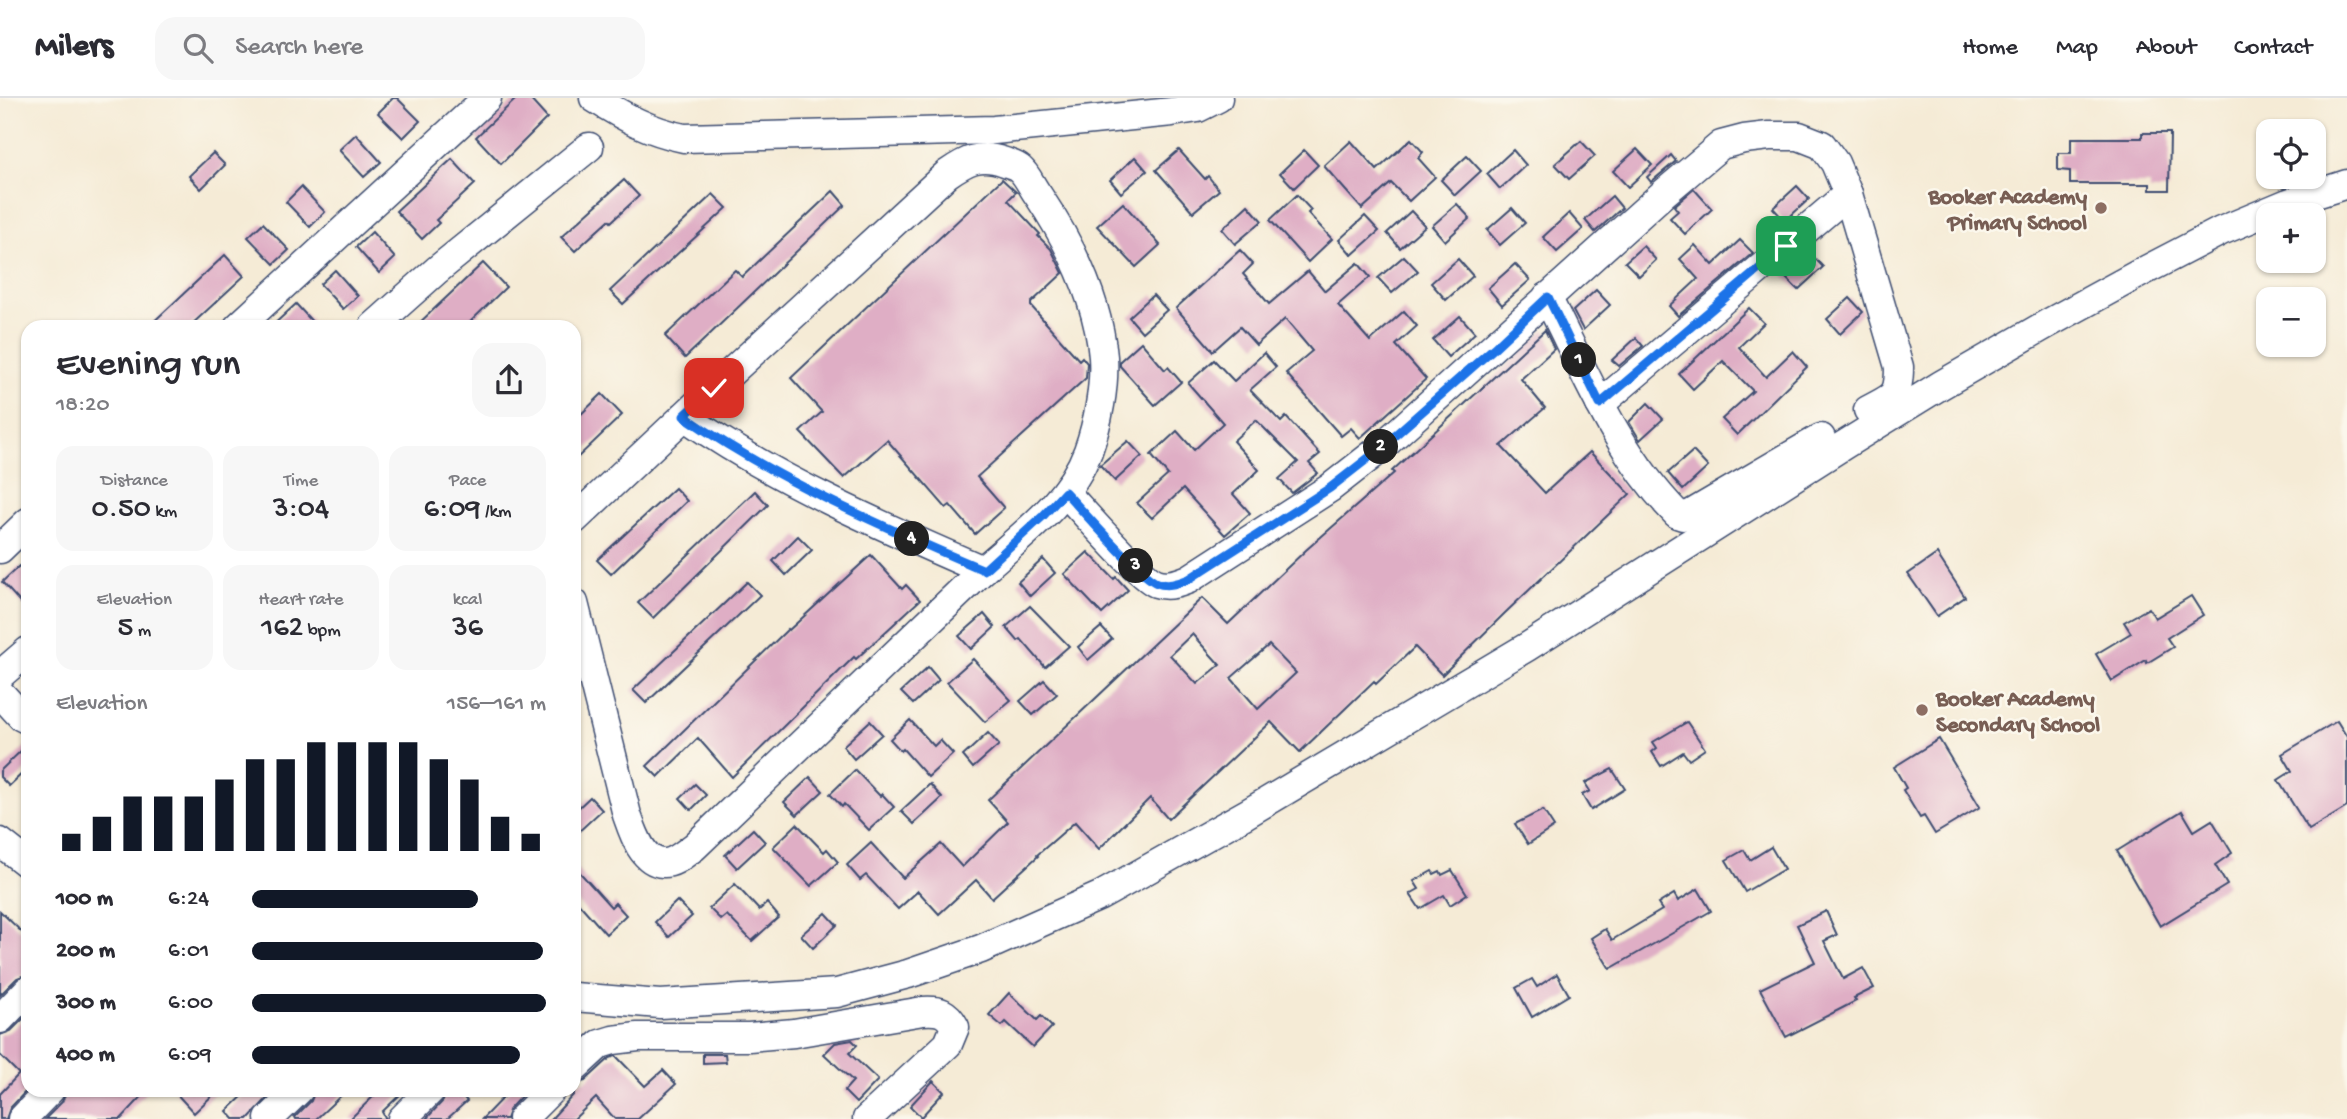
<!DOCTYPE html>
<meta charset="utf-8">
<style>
body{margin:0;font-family:"Gochi Hand",sans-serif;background:#f7f7f7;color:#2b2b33;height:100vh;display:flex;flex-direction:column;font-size:26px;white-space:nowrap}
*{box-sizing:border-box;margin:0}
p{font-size:23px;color:#7c7c81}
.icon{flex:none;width:38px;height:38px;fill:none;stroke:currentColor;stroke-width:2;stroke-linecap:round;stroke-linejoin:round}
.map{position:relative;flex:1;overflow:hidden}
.side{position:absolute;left:21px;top:222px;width:560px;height:777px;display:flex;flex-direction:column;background:#fff;border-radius:21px;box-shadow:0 2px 5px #0004}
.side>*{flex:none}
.fabs{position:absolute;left:2256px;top:21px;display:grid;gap:14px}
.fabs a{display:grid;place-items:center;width:70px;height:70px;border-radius:14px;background:#fff;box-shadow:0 2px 5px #0004;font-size:35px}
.pin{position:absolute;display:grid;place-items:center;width:60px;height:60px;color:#fff;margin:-30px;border-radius:14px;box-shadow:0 4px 10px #0006}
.km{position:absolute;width:35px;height:35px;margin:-18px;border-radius:50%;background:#222;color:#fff;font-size:19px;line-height:35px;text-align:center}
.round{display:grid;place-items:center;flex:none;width:74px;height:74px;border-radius:21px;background:#f7f7f7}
.headline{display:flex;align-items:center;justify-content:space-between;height:119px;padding:0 35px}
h1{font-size:38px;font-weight:600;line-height:52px}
.stats{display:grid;grid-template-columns:repeat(3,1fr);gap:10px;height:119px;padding:7px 35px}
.stats div{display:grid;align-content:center;border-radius:18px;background:#f7f7f7;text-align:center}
.stats b{font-size:30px;font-weight:600}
.stats small{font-size:19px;font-weight:400}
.stats p{font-size:19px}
.chart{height:196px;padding:14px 35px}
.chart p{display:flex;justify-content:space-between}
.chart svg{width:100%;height:126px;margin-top:7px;stroke:#111827;stroke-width:6}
ul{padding:0 35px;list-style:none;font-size:23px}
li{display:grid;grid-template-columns:112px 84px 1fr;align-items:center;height:52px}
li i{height:18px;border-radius:9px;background:#111827}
header{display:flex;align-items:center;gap:42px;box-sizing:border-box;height:98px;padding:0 35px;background:#fff;border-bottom:2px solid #e1e1e2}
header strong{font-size:33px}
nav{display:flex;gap:38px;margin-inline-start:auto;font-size:24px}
.search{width:490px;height:63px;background:#f7f7f7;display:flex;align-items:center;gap:18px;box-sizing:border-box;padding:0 24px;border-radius:21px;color:#7c7c81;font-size:26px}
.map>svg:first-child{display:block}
.building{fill:#dfaec5;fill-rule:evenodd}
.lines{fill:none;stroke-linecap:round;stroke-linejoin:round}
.minor-casing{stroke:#3c4b70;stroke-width:31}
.minor{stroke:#fff;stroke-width:28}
.route-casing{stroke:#fff;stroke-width:14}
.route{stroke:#1a73e8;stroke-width:9}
.education-dot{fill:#8d6e63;stroke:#fbf7ec;stroke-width:2.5}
.labels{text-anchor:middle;stroke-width:5;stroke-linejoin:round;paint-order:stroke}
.education-label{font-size:23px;font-weight:bold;fill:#785e54;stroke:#fbf7ec;text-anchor:end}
</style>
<header>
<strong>Milers</strong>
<div class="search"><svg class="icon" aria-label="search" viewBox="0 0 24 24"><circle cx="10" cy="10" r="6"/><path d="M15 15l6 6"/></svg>Search here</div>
<nav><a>Home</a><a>Map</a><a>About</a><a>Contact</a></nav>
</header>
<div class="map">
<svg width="2347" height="1021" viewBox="0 0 2347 1021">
<rect width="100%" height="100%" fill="#fbf7ec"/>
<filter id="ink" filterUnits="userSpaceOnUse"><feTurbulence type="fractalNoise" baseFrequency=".0143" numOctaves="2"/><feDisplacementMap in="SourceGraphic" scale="14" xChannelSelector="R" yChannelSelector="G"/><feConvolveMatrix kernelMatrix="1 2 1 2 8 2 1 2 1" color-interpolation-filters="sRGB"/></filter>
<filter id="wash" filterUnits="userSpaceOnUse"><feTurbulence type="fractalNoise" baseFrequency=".00686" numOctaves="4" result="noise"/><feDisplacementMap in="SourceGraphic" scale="28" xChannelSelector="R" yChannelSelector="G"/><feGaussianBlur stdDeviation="1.57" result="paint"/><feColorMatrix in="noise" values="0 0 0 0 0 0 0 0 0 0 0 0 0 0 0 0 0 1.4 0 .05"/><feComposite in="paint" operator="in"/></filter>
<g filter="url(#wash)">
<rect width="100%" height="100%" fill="#f5ebd6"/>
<g id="blocks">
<g class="building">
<path d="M393 0H397L420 23 403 40 378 15Z"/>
<path d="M517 0H529L547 20 501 66 476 39Z"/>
<path d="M2142 35H2170L2169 92H2150V86H2070V73L2058 72V55H2071V40H2142Z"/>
<path d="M356 36 381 64 364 79 339 52Z"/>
<path d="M1411 41 1423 54 1418 60 1435 79 1409 103 1391 85 1362 111 1324 68 1351 43 1377 72Z"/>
<path d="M1581 43 1595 58 1569 81 1555 66Z"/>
<path d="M1637 51 1652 67 1628 89 1613 73Z"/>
<path d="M1179 52 1205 81 1208 78 1219 92 1193 114 1156 72Z"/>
<path d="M1304 52 1318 67 1294 90 1280 75Z"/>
<path d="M1513 52 1526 67 1500 91 1487 76Z"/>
<path d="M213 55 225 67 201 91 189 78Z"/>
<path d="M1671 57 1676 63 1651 84 1647 79Z"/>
<path d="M1467 58 1481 73 1455 97 1441 82Z"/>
<path d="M1135 59 1147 73 1121 95 1110 82Z"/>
<path d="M452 61 475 86 436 122 439 125 422 141 396 113Z"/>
<path d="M1002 81 1016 94 1008 102 1040 136 1038 138 1051 151 1063 175 1031 205V208L1079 262 1082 259 1087 265 1086 280 977 379 1004 410 975 436 950 407 946 410 887 342 844 380 800 334 822 314 791 280Z"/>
<path d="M624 82 639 98 611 124 609 122 575 153 561 139Z"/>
<path d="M1797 88 1809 101 1785 123 1773 110Z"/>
<path d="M301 89 325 114 310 129 286 104Z"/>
<path d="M1694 91 1712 111 1685 136 1670 120 1678 113 1674 108Z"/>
<path d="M833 93 845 107 685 260 665 238 735 172 742 179Z"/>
<path d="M713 96 727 110 623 206 610 193Z"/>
<path d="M1297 97 1311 112 1308 115 1332 141 1308 164 1270 122Z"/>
<path d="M1612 98 1622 110 1595 134 1585 122Z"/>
<path d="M1123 105 1160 147 1136 169 1097 128Z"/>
<path d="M1457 106 1470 120 1445 143 1432 128Z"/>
<path d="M1248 107 1262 123 1235 146 1222 131Z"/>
<path d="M1512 110 1525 125 1500 147 1487 132Z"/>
<path d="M1411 113 1425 128 1400 150 1387 135Z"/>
<path d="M1569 115 1583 131 1557 154 1543 139Z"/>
<path d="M1365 118 1379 133 1352 157 1339 142Z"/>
<path d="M263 125 289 152 274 166 248 139Z"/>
<path d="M372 134 395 160 379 175 356 149Z"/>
<path d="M1740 142 1753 155 1678 218 1669 208 1698 181 1680 161 1695 147 1713 167Z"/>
<path d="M1643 148 1656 162 1639 178 1625 164Z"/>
<path d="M1240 152 1253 166 1243 176 1269 206 1308 173 1325 193 1358 165 1370 179 1338 207 1370 243 1404 213 1417 228 1396 247 1426 281 1360 340 1351 330 1341 338 1286 275 1312 253 1285 221 1256 247 1240 229 1213 253 1176 210Z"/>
<path d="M1808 153 1823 169 1798 192 1783 177Z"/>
<path d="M225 157 244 178 189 229H148Z"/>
<path d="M1404 158 1418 173 1392 195 1378 180Z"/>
<path d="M1458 161 1473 178 1446 202 1431 185Z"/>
<path d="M483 165 506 189 465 229H415Z"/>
<path d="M1515 166 1530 182 1502 207 1488 190Z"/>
<path d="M335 172 358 198 343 211 320 186Z"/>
<path d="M1596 192 1610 207 1583 232 1573 213Z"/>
<path d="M1153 197 1167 212 1142 234 1129 219Z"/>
<path d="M1850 200 1863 214 1840 236 1827 221Z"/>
<path d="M296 206 317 229H271Z"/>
<path d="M1749 210 1764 225 1739 249 1766 279 1793 253 1807 269 1737 337 1722 321 1753 293 1723 263 1693 291 1679 276Z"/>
<path d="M1460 218 1475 235 1448 259 1433 242Z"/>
<path d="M1545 232 1554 251 1521 281 1545 310 1501 348 1545 395 1590 354 1630 396 1505 515 1442 577 1415 549 1376 586 1374 583 1300 654 1271 624 1168 721 1150 700 1099 751 1075 724 1037 757 1038 758 992 800 976 782 939 816 918 793 898 811 866 777 860 782 847 767 871 745 903 780 941 746 962 769 1008 724 988 702 1202 500 1228 526 1306 452 1394 375 1392 373ZM1192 536 1220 567 1197 586 1170 557ZM1269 547 1296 575 1258 611 1231 580Z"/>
<path d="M1636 240 1643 248 1619 268 1612 262Z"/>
<path d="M1141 244 1165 272 1168 269 1181 284 1155 307 1120 268V263Z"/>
<path d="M1264 255 1276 269 1250 292 1281 324 1286 319 1320 356 1309 365 1318 375 1292 395 1279 381 1298 364 1256 322 1233 343 1259 372 1233 396 1250 415 1225 437 1183 391 1152 420 1137 405 1168 377 1151 357 1177 333 1194 352 1223 325 1188 285 1214 262 1234 283Z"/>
<path d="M602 296 622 317 574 363V323Z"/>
<path d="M1648 305 1663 321 1640 342 1629 324Z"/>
<path d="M1128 343 1142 358 1115 383 1100 367Z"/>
<path d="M1693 353 1708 369 1683 392 1668 375Z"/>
<path d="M675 390 687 403 611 476 597 462Z"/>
<path d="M755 393 768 407 653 520 638 505Z"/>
<path d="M798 438 812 452 786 477 773 463Z"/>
<path d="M1088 454 1114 481 1116 479 1128 492 1102 516 1064 476Z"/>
<path d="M1937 456 1965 499 1937 518 1908 476Z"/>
<path d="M871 457 902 491 906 487 920 502 856 561 854 559 732 679 698 640 658 679 647 668 788 531 789 532Z"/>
<path d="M1043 461 1055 475 1030 498 1018 484Z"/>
<path d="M19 468 28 478V513L2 484Z"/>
<path d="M747 484 760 497 646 605 633 592Z"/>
<path d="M2191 498 2203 517 2167 540 2173 549 2147 565 2146 562 2112 583 2096 556 2131 535 2124 524 2149 510 2155 520Z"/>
<path d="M1030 508 1069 548 1045 569 1021 541 1018 543 1006 529Z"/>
<path d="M984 516 995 529 971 551 959 538Z"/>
<path d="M1101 529 1112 541 1088 562 1078 549Z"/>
<path d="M973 561 1011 602 985 624 947 584Z"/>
<path d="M928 569 939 582 913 606 901 594Z"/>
<path d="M1044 582 1057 596 1033 617 1020 603Z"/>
<path d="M910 622 934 648 940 642 953 656 928 679 903 651 901 653 890 641Z"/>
<path d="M870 623 882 636 854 661 843 648Z"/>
<path d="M2337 623 2347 639V709L2309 732 2278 682 2292 673 2282 656Z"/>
<path d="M1687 624 1705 651 1689 662 1683 654 1661 668 1652 654 1657 650 1653 644Z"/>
<path d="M988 635 999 647 973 670 963 658Z"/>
<path d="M1939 641 1980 709 1935 736 1924 718 1920 720 1903 692 1906 690 1894 669Z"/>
<path d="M28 646V670L9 688 0 679V673Z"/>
<path d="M1612 671 1625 691 1591 712 1582 697 1590 693 1585 685Z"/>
<path d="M855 672 880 698 882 696 894 709 869 732 844 706 842 709 830 696Z"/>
<path d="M810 679 823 693 797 717 784 704Z"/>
<path d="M695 686 706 697 691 712 680 700Z"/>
<path d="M930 686 942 700 914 726 901 713Z"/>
<path d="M590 699 602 712 574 738V714Z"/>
<path d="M1543 712 1554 729 1528 746 1515 726Z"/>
<path d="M2182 713 2194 733 2212 722 2232 755 2215 767 2227 787 2160 828 2117 753Z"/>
<path d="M797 726 824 754 827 751 838 764 811 788 773 749Z"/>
<path d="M753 731 765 744 737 770 725 757Z"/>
<path d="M1771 749 1784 771 1745 794 1726 762 1744 752 1750 762Z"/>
<path d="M574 768 611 809 615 805 626 817 606 836 574 800Z"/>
<path d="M1452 772 1467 796 1450 807 1444 797 1420 811 1410 796 1419 791 1414 783 1432 773 1434 776 1440 773 1442 777Z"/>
<path d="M735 786 759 812 767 805 779 819 752 843 727 817 721 822 709 810Z"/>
<path d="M1698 791 1711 813 1610 871 1591 840 1605 831 1612 842 1662 812 1658 806 1674 796 1678 803Z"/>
<path d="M677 803 692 818 669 839 655 824Z"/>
<path d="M0 813 28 840V876L17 880 0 897Z"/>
<path d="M1826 813 1837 837 1824 843 1843 881 1863 870 1874 890 1854 900 1856 903 1786 939 1760 891 1815 864 1797 827Z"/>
<path d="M826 815 837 827 813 850 801 837Z"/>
<path d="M1557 876 1569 897 1532 919 1516 890 1532 881 1537 889Z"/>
<path d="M1009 895 1037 922 1041 918 1052 929 1033 949 1006 924 1002 928 989 917Z"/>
<path d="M28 916V991L10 1010 6 1021H0V996L19 976 0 957V937L11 933Z"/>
<path d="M852 942 857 947 849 955 878 982 856 1005 844 993 853 983 824 956 835 945Z"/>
<path d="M703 956H725L726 964 703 965Z"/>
<path d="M616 958 645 988 663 972 676 986 638 1021H615L596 1000 574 1021H551L574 996V986L585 983 610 960Z"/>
<path d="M933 983 944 994 921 1019 910 1008Z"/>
<path d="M67 992H148L121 1021H45L62 1004Z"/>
<path d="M173 992H218L194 1015Z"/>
<path d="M249 992H275L248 1021H234L227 1013Z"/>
<path d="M315 992H347L316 1021H296L295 1019 311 1003Z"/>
<path d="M380 992H405L382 1014 386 1021H350Z"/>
<path d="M447 992H457L467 1003 447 1021H426L443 1003Z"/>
<path d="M510 992H527L510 1010 506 1021H482Z"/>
</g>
</g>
</g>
<g filter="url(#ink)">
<use href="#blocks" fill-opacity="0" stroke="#3c4b70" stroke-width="2"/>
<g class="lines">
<g class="minor-casing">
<g id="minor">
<path d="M594 0C624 19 649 33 684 40L994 32 1172 14 1198 10 1218 0"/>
<path d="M1547 199C1586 276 1616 354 1677 416L1683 418 1691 416 1821 340"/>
<path d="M238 229 487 0"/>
<path d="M373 229 437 172 589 49"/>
<path d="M1600 306 1848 96"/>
<path d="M1065 394C1082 412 1139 478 1156 485 1168 489 1179 485 1189 481L1330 390 1376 354 1664 95 1721 47 1744 41 1769 38H1799L1822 47 1835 65 1848 96 1899 269C1899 300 1893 298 1868 312"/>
<path d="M574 422 714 290 947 76C967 62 980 55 1005 64 1010 66 1016 67 1020 71 1027 77 1032 89 1038 97 1070 145 1098 200 1103 259 1105 289 1098 325 1088 353 1069 404 1022 437 983 472 881 428 776 382 684 318"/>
<path d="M0 451 28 424"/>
<path d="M574 505 627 717C633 734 642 764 663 765 674 766 685 755 694 749L983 472"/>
<path d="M0 577 28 553"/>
<path d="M0 595 22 619 28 622"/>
<path d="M0 744 28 766"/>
<path d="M574 899 660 906 837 895 908 876 981 851 1100 798 1246 716 1527 549 1844 347 1941 287 2047 226 2142 174 2221 133 2288 105 2347 86"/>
<path d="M0 921 28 892"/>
<path d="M574 970 600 946 613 942 638 939H749L794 935 923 913C940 912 947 914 955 929L948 946 867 1021"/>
<path d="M22 1021 50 992"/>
<path d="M269 1021 299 992"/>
<path d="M402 1021 431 992"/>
<path d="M522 1021 551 992"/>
</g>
</g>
<use href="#minor" class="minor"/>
</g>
</g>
<g class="lines" filter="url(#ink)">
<g class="route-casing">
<path id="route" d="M714 290 684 318C776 382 881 428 984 472L1043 418 1065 394C1082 412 1139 478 1157 485 1168 489 1178 485 1189 481L1330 390 1376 354 1494 250 1548 199 1600 306 1786 148"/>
</g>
<use href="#route" class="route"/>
</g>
<g class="education-dot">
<circle cx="2101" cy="110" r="7"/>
<circle cx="1922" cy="612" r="7"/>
</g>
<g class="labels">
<g class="education-label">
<text x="2087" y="105">Booker Academy<tspan x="2087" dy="26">Primary School</tspan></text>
<text x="1936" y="607" text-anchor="start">Booker Academy<tspan x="1936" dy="26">Secondary School</tspan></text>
</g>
</g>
</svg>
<div class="fabs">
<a><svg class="icon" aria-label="locate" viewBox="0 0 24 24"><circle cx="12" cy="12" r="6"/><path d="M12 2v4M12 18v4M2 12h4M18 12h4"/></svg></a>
<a>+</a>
<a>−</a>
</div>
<div class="pin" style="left:1786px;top:148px;background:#1e9e55"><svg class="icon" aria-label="arrive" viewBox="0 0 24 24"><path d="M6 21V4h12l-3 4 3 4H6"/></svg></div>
<div class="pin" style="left:714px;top:290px;background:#d93025"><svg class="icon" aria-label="check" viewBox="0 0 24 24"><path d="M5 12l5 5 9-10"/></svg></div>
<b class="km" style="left:1579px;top:262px">1</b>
<b class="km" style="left:1381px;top:349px">2</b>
<b class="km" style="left:1136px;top:468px">3</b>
<b class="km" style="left:912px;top:441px">4</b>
<section class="side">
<div class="headline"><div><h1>Evening run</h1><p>18:20</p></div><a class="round"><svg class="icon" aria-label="share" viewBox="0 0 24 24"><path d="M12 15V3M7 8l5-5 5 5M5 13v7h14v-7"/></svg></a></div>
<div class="stats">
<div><p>Distance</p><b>0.50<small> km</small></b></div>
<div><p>Time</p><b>3:04</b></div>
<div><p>Pace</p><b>6:09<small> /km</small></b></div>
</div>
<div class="stats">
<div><p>Elevation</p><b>5<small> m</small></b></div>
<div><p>Heart rate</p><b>162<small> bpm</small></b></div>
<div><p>kcal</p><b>36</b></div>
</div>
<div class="chart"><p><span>Elevation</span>156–161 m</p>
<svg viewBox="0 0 160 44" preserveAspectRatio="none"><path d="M5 44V38M15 44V32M25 44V25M35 44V25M45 44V25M55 44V19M65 44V12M75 44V12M85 44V6M95 44V6M105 44V6M115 44V6M125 44V12M135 44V19M145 44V32M155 44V38"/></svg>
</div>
<ul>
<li><b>100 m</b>6:24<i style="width:77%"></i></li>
<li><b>200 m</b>6:01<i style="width:99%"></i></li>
<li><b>300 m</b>6:00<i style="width:100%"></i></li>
<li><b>400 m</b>6:09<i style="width:91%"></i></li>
</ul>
</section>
</div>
